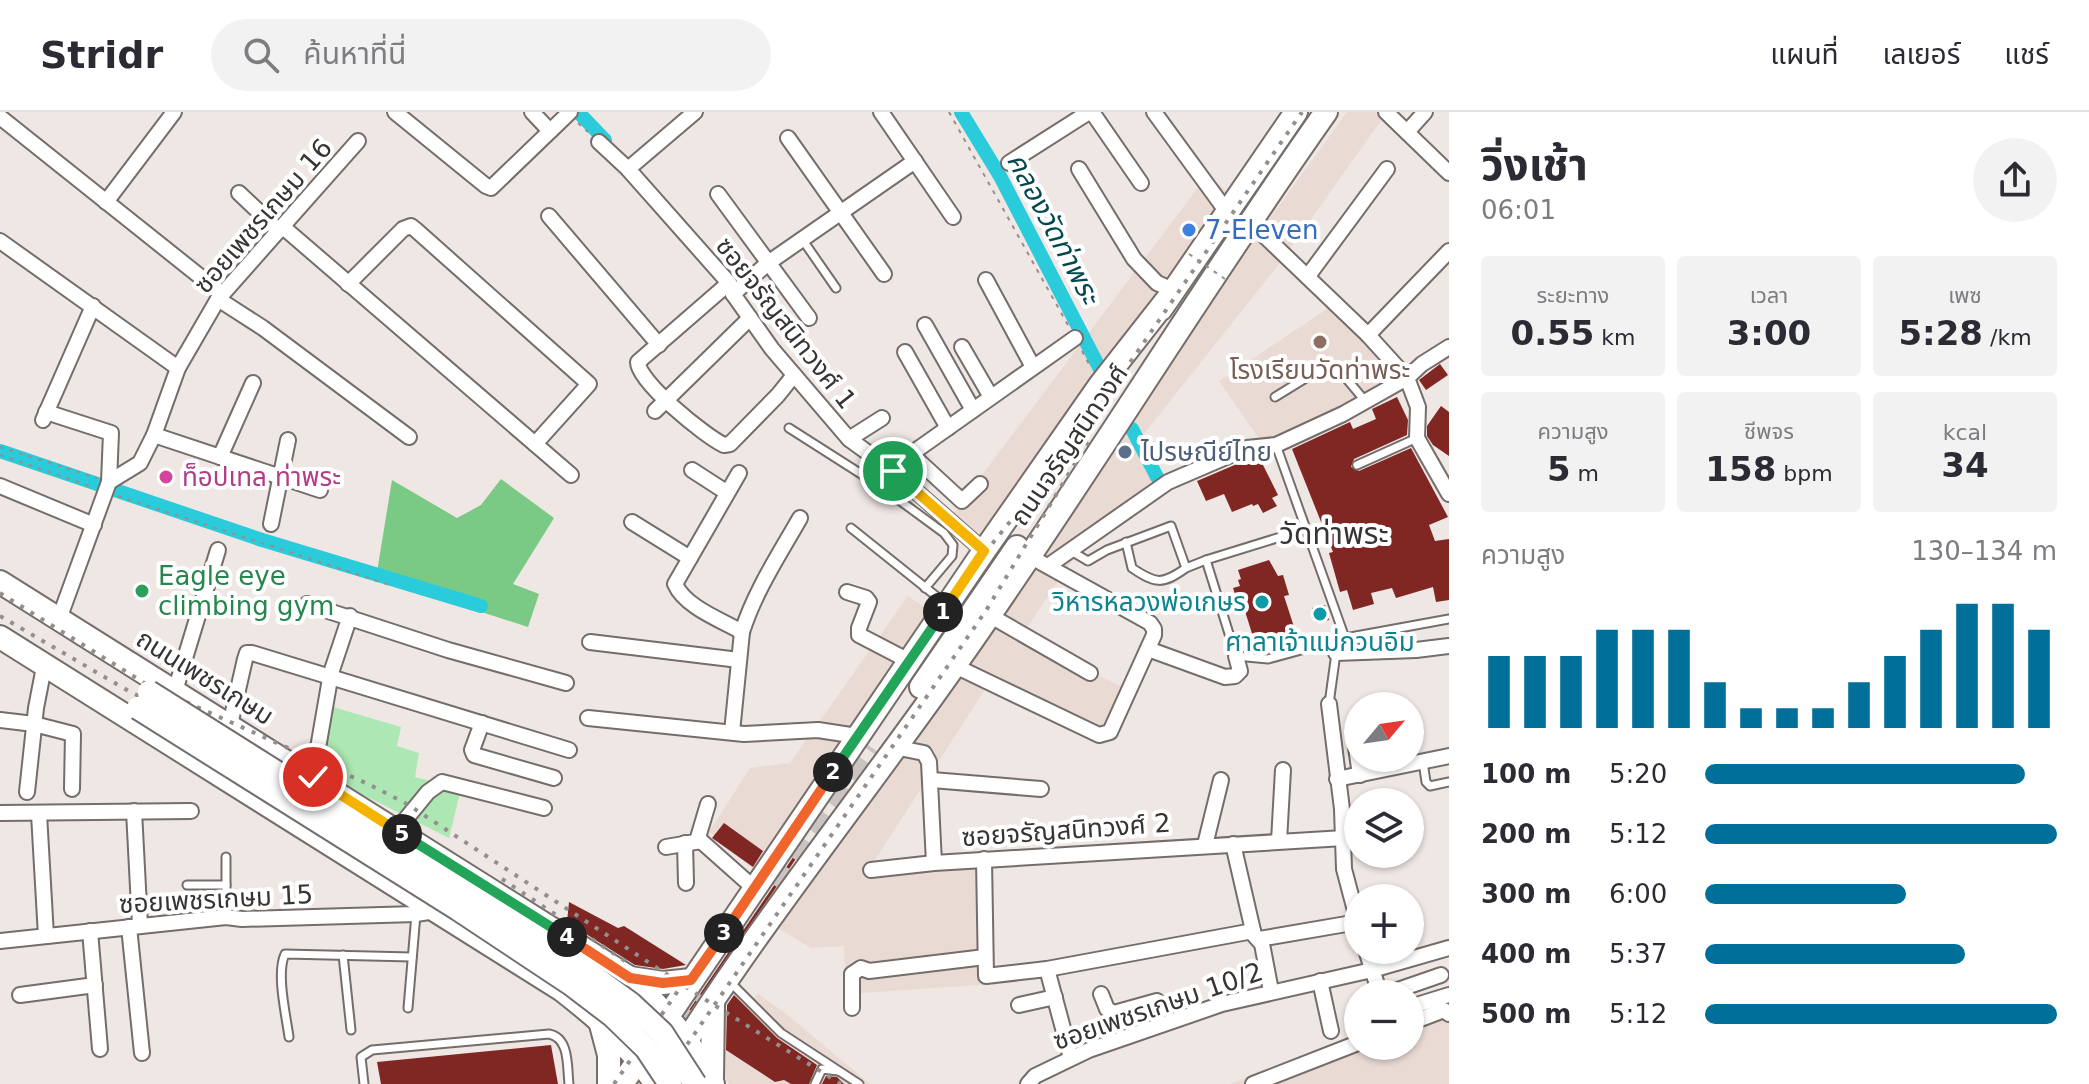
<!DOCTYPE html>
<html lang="th">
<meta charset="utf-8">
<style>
body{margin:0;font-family:"DejaVu Sans","Noto Sans Thai",sans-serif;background:#f2f2f3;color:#2b2b33;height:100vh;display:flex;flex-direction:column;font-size:30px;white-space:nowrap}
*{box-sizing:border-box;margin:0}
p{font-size:26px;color:#7c7c81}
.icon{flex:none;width:44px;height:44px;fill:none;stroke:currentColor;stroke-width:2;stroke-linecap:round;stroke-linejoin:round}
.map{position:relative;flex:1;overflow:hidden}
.details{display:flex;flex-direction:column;background:#fff;width:640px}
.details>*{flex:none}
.needle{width:52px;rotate:61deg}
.controls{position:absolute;left:1344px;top:580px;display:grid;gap:16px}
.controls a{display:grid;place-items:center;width:80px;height:80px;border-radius:50%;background:#fff;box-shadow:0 2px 6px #0004;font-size:40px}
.pin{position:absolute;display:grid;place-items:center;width:68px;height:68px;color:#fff;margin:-34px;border:4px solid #fff;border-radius:50%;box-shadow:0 2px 8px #0007}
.km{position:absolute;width:40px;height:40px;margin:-20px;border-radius:50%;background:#222;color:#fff;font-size:22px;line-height:40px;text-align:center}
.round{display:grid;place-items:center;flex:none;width:84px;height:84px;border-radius:42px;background:#f2f2f3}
.headline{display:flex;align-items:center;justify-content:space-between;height:136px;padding:0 32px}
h1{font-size:44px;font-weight:700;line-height:60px}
.stats{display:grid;grid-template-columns:repeat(3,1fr);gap:12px;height:136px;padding:8px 32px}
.stats div{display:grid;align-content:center;border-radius:8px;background:#f2f2f3;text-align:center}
.stats b{font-size:34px;font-weight:700}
.stats small{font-size:22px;font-weight:400}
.stats p{font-size:22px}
.chart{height:224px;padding:16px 32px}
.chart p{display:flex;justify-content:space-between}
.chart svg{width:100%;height:144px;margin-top:8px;stroke:#006f9a;stroke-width:6}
ul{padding:0 32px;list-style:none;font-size:26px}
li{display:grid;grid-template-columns:128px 96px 1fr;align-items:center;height:60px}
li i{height:20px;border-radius:10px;background:#006f9a}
header{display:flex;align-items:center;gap:48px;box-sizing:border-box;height:112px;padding:0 40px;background:#fff;border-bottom:2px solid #e1e1e2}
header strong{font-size:38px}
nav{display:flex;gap:44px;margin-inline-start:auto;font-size:28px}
.search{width:560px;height:72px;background:#f2f2f3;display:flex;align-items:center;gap:20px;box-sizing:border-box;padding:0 28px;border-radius:44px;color:#7c7c81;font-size:30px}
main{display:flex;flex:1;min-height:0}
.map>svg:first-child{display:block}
.built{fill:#eadad4}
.green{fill:#ade8b4}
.forest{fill:#7aca86}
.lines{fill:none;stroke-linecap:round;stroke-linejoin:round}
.canal{stroke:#2acbdb;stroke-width:14}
.building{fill:#802623}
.primary-tunnel{stroke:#cac3c1;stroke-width:22;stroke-dasharray:22 11;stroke-linecap:butt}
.lane-casing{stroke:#746d6a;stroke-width:11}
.street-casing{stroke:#746d6a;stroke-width:18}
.primary-casing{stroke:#746d6a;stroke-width:26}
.path{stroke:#958f8d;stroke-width:2;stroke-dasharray:4 6;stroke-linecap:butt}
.lane{stroke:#fff;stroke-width:7}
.street{stroke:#fff;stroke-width:14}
.primary{stroke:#fff;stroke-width:22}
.rail{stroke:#948f8d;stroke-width:4;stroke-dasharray:4 8;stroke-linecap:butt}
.primary-bridge-casing{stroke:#746d6a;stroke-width:26;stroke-linecap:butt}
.path-bridge{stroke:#958f8d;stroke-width:2;stroke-dasharray:4 6;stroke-linecap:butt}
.primary-bridge{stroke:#fff;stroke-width:22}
.split-1-casing{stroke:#fff;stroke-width:16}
.split-2-casing{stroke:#fff;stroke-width:16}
.split-3-casing{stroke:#fff;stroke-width:16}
.split-4-casing{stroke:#fff;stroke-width:16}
.split-5-casing{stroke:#fff;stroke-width:16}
.split-6-casing{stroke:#fff;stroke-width:16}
.split-1{stroke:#f5b400;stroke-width:10}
.split-2{stroke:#22a559;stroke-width:10}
.split-3{stroke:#f0652b;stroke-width:10}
.split-4{stroke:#f0652b;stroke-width:10}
.split-5{stroke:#22a559;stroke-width:10}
.split-6{stroke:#f5b400;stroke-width:10}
.shop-dot{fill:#3f7fe0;stroke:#fff;stroke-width:3}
.education-dot{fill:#8d6e63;stroke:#fff;stroke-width:3}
.service-dot{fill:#5c6f8a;stroke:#fff;stroke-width:3}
.hotel-dot{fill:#d1479c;stroke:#fff;stroke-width:3}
.leisure-dot{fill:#2e9e5b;stroke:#fff;stroke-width:3}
.culture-dot{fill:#0f9aa8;stroke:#fff;stroke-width:3}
.labels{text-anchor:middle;stroke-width:8;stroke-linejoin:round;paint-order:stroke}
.street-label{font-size:26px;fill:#373433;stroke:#fff}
.shop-label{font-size:26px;fill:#366cbe;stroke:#fff;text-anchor:start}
.education-label{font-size:26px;fill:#785e54;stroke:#fff}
.service-label{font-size:26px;fill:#4e5e75;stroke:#fff;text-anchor:start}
.hotel-label{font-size:26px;fill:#b23c85;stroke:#fff;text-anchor:start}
.leisure-label{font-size:26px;fill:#27864d;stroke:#fff;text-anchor:start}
.culture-label{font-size:26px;fill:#0d838f;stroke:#fff;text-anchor:end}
.water-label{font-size:28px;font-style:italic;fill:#03484f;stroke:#fff}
.quarter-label{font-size:30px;fill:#373433;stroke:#fff}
</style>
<header>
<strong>Stridr</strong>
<div class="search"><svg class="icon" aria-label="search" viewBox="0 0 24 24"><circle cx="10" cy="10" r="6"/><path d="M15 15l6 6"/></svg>ค้นหาที่นี่</div>
<nav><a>แผนที่</a><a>เลเยอร์</a><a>แชร์</a></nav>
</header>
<main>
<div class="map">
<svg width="1449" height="972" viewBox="0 0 1449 972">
<rect width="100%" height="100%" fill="#efe7e4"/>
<g class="built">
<path d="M1347 0H1387L1279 152 1144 322 1161 379 1074 446 1020 526 1133 580 1103 633 986 576 873 751 977 741 994 872 846 882 844 834 811 836 779 817 1213 185Z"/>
<path d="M1208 62 1231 84 984 434 952 403Z"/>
<path d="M1330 195 1395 264 1354 290 1296 318 1262 331 1219 269Z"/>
<path d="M908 484 932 500 756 760 709 720 750 656 790 651Z"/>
<path d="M758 882 784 900 870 972H729L717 952 724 916Z"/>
<path d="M1449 889V972H1230L1358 923V934H1410V904Z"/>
</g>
<path class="green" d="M326 593 401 615 397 634 419 641 415 665 461 677 449 726 314 658Z"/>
<path class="forest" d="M501 367 554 406 513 472 539 482 528 515 376 466 392 368 457 406 481 393Z"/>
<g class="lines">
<g class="canal">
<path d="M578 0 605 28"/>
<path d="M961 0 1000 64 1100 257"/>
<path d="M1132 317 1157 365"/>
<path d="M0 339 262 428 481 494"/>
</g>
</g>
<g class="building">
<path d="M1440 252 1448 263 1426 278 1419 268Z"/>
<path d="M1397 285 1408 308 1407 323 1354 347 1351 355 1359 359 1411 336 1448 405 1429 413 1435 429 1449 427V488L1436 490 1433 475 1396 486 1392 476 1371 481 1374 492 1353 498 1347 478 1340 480 1329 441 1333 440 1292 337 1350 310 1353 317 1376 307 1372 297Z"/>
<path d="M1441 294 1449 300V344L1433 333 1427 324V314Z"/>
<path d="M1259 345 1278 383 1272 386 1277 394 1263 401 1258 392 1253 394 1252 392 1232 400 1224 382 1206 389 1197 369 1251 346Z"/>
<path d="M1269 448 1278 464 1283 463 1289 483 1284 484 1295 518 1255 531 1244 496 1240 497 1233 476 1240 474 1238 468 1241 467 1238 458Z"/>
<path d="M1325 493 1329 508 1316 511 1312 496Z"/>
<path d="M724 711 763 739 753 755 712 726Z"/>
<path d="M798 738 800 741 686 905 685 904Z"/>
<path d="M569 790 618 816 624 814 686 853 663 857 635 853 567 810Z"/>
<path d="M734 883 777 926 817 953 809 972H791L784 968 775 970 726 938 727 893Z"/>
<path d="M551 933 558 972H381L377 950Z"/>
<path d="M826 964 837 965 844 972H822Z"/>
</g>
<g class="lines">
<g class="primary-tunnel">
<path d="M771 771 868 633"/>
<path d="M642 972 704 885"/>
</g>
<g class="lane-casing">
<g id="lane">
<path d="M802 127 836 176"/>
<path d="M1275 285 1322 256 1340 259 1366 290"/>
<path d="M789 316 880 374 944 421 953 433 952 444 925 476"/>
<path d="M1276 333 1345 526 1343 530"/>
<path d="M1357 353 1417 326"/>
<path d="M851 416 946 492"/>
<path d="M1126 430 1132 456C1156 472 1162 473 1186 456"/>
<path d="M1071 439 1088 449 1107 438 1171 414 1186 456 1206 448 1236 544 1268 547 1345 526 1449 507"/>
<path d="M1206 448 1306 417"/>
<path d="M1329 592 1336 541"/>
<path d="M1423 650 1426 670 1430 674 1449 670"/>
<path d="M226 745V805"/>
<path d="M187 773H226"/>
<path d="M343 843 351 918"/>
<path d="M729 869 781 921 859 972"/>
<path d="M408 896 416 802"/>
<path d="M289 925C286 903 276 861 285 842L412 845"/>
<path d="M364 972 361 945 372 938 549 922C570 926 567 955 569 972"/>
<path d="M815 972 822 957 838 959"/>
</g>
</g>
<g class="street-casing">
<g id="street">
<path d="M395 0 486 74 491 76 570 0"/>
<path d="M532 0 550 19"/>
<path d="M881 0 953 105"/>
<path d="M1092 0 1141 71"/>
<path d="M1154 0 1227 100"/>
<path d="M1386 0 1449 61"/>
<path d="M0 5 222 182"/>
<path d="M1407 20 1425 0"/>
<path d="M788 26 884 162"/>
<path d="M599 30 628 57 729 171 733 182 772 237 849 327 893 359 984 439"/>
<path d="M1009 51 1089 0"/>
<path d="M628 57 695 0"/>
<path d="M1079 57 1134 147 1157 171 1173 178"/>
<path d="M239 81 279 119"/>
<path d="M718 82 809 206"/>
<path d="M106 90 174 0"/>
<path d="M549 104 659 233"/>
<path d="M1249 109 1368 223 1407 266 1418 295 1417 326 1449 382"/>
<path d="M283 115 571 363"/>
<path d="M0 129 178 256"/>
<path d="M1308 164 1387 57"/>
<path d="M986 168 1033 255"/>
<path d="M729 171 638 250C637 269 706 325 724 333L730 332 778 283 794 263"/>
<path d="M348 172 403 117 411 114 416 118 589 272 535 332"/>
<path d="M733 182 768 151 915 49"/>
<path d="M218 187 263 216 409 325"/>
<path d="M925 213 973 298"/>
<path d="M1368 223 1449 139"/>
<path d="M962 235 991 285"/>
<path d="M905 240 948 316"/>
<path d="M655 299 750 206"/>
<path d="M46 300 111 321 109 370"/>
<path d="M43 308 93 194"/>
<path d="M154 323 320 378"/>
<path d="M849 327 882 306"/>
<path d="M911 342 962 389 980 372"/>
<path d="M220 345 253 271"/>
<path d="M692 358 726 380"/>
<path d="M893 359 911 342 1075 226"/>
<path d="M739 361 675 472C685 495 721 508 742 520"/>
<path d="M0 374 94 413"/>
<path d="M632 410 690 446"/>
<path d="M271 412 288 328"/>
<path d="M1048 454 1168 370 1247 336 1276 333 1343 302 1407 266 1422 252 1449 235"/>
<path d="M847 480 866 486 869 490 859 516V523L909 549"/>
<path d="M307 492 448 538 566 571"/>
<path d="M989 503 1090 561"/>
<path d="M59 507 109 370 140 351 154 323 178 256 218 187 358 29"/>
<path d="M590 530 739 548"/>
<path d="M1148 537 1225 565 1235 564 1240 559 1236 544"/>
<path d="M1336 541 1416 538 1449 534"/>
<path d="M955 554 1099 623 1110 620 1154 523V517L1150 511 1040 450"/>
<path d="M175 579 218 438"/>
<path d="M588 606 744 622 818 618 857 624"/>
<path d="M0 608 34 612 73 622 72 677"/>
<path d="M482 611 472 638 474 643 554 666"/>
<path d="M230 613 245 547 247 541H252L569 638"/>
<path d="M732 620 742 520C755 479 779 443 800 406"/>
<path d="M894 635 924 641 929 650 934 751 1344 726"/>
<path d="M1356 635 1360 663"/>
<path d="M313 665 331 561 350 504"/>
<path d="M1337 667 1449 644"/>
<path d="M932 668 1041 677"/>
<path d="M27 680 36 596 44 555"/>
<path d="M134 699 140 814"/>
<path d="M0 701 191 699"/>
<path d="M39 702 46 824"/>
<path d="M396 719 428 680 442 670 544 696"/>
<path d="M697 729 708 692"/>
<path d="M1279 729 1283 658"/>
<path d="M685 731 686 771"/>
<path d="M1233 732 1254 823 1262 832 1271 879"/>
<path d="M1205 733 1221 668"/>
<path d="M666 735 701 729 755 777"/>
<path d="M984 747 986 864 1047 857 1253 819"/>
<path d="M871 758 934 751"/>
<path d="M129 815 142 941"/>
<path d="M90 819 100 937"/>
<path d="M1259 827 1358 810 1344 757 1342 697 1329 592"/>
<path d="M0 829 226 805 242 807 416 802 435 799"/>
<path d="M1366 838 1380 882"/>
<path d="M1047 857 1071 946"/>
<path d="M1320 869 1331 919"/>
<path d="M1101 882 1107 897 1114 901 1157 889"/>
<path d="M1386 882 1441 863"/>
<path d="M20 883 95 873"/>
<path d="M1019 893 1055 885"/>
<path d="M1410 895 1449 883"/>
<path d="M852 896V862L861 856 869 859 985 845"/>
<path d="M1410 911 1444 898 1449 902"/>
<path d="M1028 972 1035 964 1089 938 1222 892 1372 858 1449 836"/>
<path d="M1253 972 1358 931"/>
</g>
</g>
<g class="primary-casing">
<g id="primary">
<path d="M1161 197 1296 0"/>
<path d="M0 470 630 866C663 898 692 930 713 972"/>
<path d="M0 525 562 878C598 906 629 933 656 972"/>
<path d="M921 575 1017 435"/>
<path d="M630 866 663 871 691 868"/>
<path d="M600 909 609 943V972"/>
<path d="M668 958C755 818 860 688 955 553 1083 372 1198 181 1326 0"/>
<path d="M712 965 713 891"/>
<path d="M622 972 984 439 1100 273 1169 185"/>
</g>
</g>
<g class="path">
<path d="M949 0 1069 215"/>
<path d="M578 11 588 20"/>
<path d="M1082 239 1090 254"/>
<path d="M0 335 97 366"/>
<path d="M0 343 93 375"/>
<path d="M118 384 393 474"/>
</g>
<use href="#lane" class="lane"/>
<use href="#street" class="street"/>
<use href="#primary" class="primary"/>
<g class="rail">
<path d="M0 481 146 572 368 672 407 692 706 888 841 972"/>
<path d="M0 504 132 581 267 640"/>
<path d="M502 767 625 849"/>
<path d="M614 972 945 490 1081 322 1302 0"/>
<path d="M660 972 987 497 1088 330"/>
</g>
<g class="primary-bridge-casing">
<g id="primary-bridge">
<path d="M149 580 520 814 587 860 631 892 662 921 695 972"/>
<path d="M138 596 458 797 571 872 613 904 646 936 670 972"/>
</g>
</g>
<path class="path-bridge" d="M1189 142 1225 167"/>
<use href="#primary-bridge" class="primary-bridge"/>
</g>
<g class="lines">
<g class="split-1-casing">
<path id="split-1" d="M893 359 984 439 943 500"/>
</g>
<g class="split-2-casing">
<path id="split-2" d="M833 660 943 500"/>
</g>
<g class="split-3-casing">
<path id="split-3" d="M724 821 833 660"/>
</g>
<g class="split-4-casing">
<path id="split-4" d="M567 825 630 866 663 871 691 868 724 821"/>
</g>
<g class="split-5-casing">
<path id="split-5" d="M402 722 567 825"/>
</g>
<g class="split-6-casing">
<path id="split-6" d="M313 665 402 722"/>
</g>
<use href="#split-1" class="split-1"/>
<use href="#split-2" class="split-2"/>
<use href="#split-3" class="split-3"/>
<use href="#split-4" class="split-4"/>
<use href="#split-5" class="split-5"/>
<use href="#split-6" class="split-6"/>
</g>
<circle class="shop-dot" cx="1189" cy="118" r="8"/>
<circle class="education-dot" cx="1320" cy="230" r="8"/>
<circle class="service-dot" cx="1125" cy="340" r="8"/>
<circle class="hotel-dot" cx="166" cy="365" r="8"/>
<circle class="leisure-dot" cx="142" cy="479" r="8"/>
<g class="culture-dot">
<circle cx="1262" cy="490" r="8"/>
<circle cx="1320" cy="502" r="8"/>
</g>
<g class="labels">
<g class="street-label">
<text transform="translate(263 104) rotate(-49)" y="9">ซอยเพชรเกษม 16</text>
<text transform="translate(786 211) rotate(52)" y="9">ซอยจรัญสนิทวงศ์ 1</text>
<text transform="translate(1069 333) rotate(-56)" y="9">ถนนจรัญสนิทวงศ์</text>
<text transform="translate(205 565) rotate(32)" y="9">ถนนเพชรเกษม</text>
<text transform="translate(1066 718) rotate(-4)" y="9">ซอยจรัญสนิทวงศ์ 2</text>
<text transform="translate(216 787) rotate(-3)" y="9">ซอยเพชรเกษม 15</text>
<text transform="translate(1158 894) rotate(-19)" y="9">ซอยเพชรเกษม 10/2</text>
</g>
<g class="shop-label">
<text x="1205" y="127">7-Eleven</text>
</g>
<g class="education-label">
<text x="1320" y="267">โรงเรียนวัดท่าพระ</text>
</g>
<g class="service-label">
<text x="1141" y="349">ไปรษณีย์ไทย</text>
</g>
<g class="hotel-label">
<text x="182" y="374">ท็อปเทล ท่าพระ</text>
</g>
<g class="leisure-label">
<text x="158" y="473">Eagle eye<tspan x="158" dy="30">climbing gym</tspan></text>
</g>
<g class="culture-label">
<text x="1246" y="499">วิหารหลวงพ่อเกษร</text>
<text x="1320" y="539" text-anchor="middle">ศาลาเจ้าแม่กวนอิม</text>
</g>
<g class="water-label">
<text transform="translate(1054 116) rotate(62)" y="10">คลองวัดท่าพระ</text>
</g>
<g class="quarter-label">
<text x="1334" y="432">วัดท่าพระ</text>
</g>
</g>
</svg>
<div class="controls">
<a><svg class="needle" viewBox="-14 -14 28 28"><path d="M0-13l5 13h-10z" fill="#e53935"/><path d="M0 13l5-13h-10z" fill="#7c7c81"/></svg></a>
<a><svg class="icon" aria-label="layers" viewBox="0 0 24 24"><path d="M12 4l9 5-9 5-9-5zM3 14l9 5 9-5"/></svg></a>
<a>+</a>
<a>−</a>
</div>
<div class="pin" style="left:893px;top:359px;background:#1e9e55"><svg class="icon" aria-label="arrive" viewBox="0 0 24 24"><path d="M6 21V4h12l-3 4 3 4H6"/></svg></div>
<div class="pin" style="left:313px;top:665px;background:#d93025"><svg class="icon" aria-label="check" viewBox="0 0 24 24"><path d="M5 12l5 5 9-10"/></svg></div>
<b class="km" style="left:943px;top:500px">1</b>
<b class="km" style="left:833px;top:660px">2</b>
<b class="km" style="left:724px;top:821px">3</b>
<b class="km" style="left:567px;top:825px">4</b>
<b class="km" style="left:402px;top:722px">5</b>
</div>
<section class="details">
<div class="headline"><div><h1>วิ่งเช้า</h1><p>06:01</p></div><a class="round"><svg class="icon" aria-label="share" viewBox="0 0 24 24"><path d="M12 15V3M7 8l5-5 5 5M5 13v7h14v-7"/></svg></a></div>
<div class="stats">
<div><p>ระยะทาง</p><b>0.55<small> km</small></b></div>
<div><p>เวลา</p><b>3:00</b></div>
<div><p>เพซ</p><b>5:28<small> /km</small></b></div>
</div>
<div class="stats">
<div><p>ความสูง</p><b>5<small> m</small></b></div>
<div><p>ชีพจร</p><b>158<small> bpm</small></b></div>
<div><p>kcal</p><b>34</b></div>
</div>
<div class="chart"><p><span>ความสูง</span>130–134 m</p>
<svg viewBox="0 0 160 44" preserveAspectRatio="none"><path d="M5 44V22M15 44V22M25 44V22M35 44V14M45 44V14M55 44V14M65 44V30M75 44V38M85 44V38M95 44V38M105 44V30M115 44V22M125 44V14M135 44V6M145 44V6M155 44V14"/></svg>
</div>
<ul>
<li><b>100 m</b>5:20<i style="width:91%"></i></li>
<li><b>200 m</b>5:12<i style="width:100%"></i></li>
<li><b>300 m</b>6:00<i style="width:57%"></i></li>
<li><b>400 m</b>5:37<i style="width:74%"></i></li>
<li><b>500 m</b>5:12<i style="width:100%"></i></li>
</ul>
</section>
</main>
